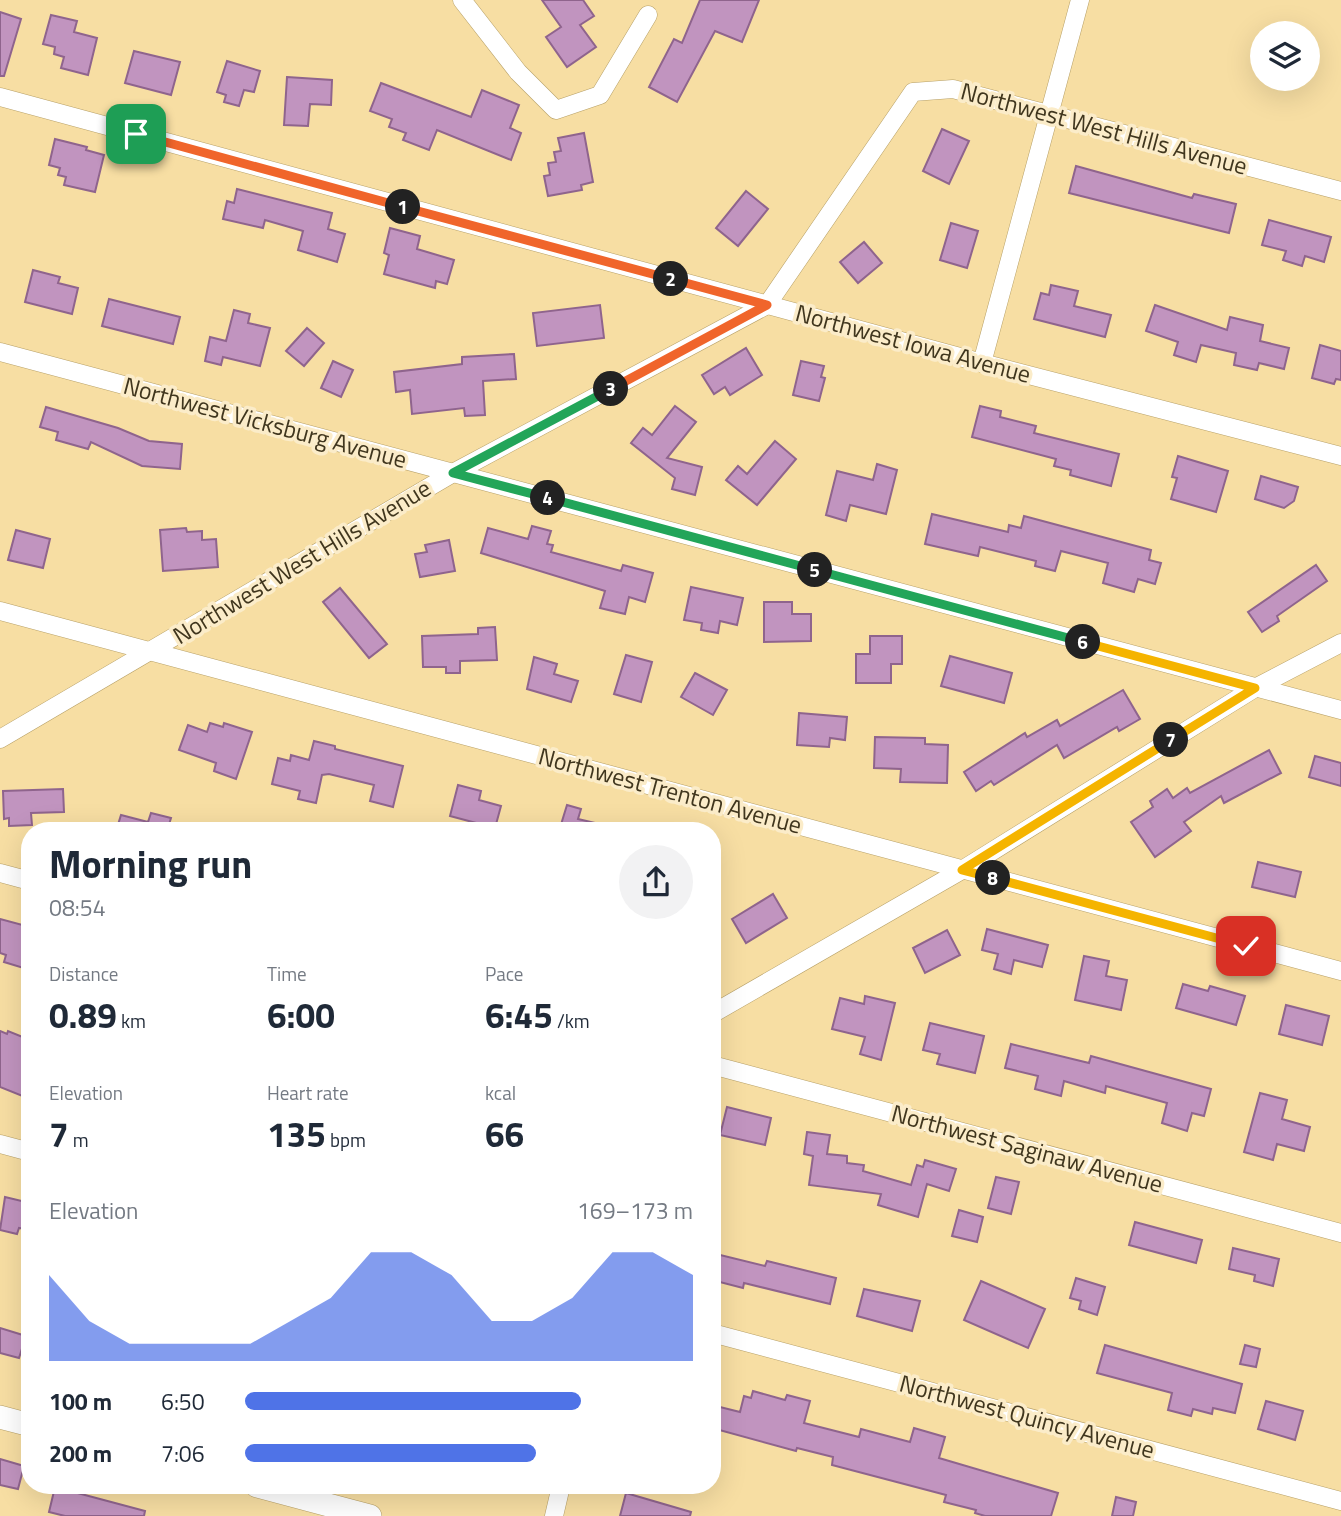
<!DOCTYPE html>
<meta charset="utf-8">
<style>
body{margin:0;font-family:"Titillium Web",sans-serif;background:#f2f2f3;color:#1f2937;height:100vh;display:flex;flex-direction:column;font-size:26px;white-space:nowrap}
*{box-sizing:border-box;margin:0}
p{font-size:23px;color:#747a83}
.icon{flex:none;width:38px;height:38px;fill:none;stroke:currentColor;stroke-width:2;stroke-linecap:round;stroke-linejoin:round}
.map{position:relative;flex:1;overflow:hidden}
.drawer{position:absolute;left:21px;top:822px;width:700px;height:672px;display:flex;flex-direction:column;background:#fff;border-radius:28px;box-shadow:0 7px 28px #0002}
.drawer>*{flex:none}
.controls{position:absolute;left:1250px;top:21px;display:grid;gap:14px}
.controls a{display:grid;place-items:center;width:70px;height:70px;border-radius:50%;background:#fff;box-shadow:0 7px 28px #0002;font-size:35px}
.pin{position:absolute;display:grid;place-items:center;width:60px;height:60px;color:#fff;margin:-30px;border-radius:14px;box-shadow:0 4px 10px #0006}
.km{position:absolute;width:35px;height:35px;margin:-18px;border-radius:50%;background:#222;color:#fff;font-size:19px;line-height:35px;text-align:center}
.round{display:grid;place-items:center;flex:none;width:74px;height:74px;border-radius:37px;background:#f2f2f3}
.overview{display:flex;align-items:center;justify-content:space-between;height:119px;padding:0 28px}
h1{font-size:38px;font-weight:700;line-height:52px}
.figures{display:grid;grid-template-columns:repeat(3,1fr);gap:10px;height:119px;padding:7px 28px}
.figures div{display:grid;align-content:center}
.figures b{font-size:35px;font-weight:700}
.figures small{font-size:19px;font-weight:400}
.figures p{font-size:19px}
.chart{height:196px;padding:14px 28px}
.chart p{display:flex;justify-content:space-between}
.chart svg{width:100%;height:126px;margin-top:7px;fill:#4f73e7;opacity:.7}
ul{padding:0 28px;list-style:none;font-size:23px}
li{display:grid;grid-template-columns:112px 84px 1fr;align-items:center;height:52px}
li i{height:18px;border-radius:9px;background:#4f73e7}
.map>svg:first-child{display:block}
.building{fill:#c194bf;stroke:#8f648d;stroke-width:2}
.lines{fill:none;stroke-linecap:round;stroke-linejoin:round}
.minor-casing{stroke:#b7a067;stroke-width:19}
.tertiary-casing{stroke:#b7a067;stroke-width:24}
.minor{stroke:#fff;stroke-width:18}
.tertiary{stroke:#fff;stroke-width:23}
.split-1-casing{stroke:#fff;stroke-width:14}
.split-2-casing{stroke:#fff;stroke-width:14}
.split-3-casing{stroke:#fff;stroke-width:14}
.split-4-casing{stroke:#fff;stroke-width:14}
.split-5-casing{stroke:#fff;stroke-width:14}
.split-6-casing{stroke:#fff;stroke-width:14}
.split-7-casing{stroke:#fff;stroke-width:14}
.split-8-casing{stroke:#fff;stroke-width:14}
.split-9-casing{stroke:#fff;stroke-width:14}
.split-1{stroke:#f0652b;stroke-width:9}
.split-2{stroke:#f0652b;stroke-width:9}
.split-3{stroke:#f0652b;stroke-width:9}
.split-4{stroke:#22a559;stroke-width:9}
.split-5{stroke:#22a559;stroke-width:9}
.split-6{stroke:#22a559;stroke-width:9}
.split-7{stroke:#f5b400;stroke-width:9}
.split-8{stroke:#f5b400;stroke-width:9}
.split-9{stroke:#f5b400;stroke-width:9}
.labels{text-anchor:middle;stroke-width:7;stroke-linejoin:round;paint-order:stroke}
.street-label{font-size:24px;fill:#40361e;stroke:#fbecc9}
</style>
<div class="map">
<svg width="1341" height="1516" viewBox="0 0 1341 1516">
<rect width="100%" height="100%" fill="#f7dea3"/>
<g class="building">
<path d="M542 0H583L594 16 580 25 596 47 567 67 546 37 561 27Z"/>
<path d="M700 0H759L742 42 715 31 677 102 649 87 674 39 682 43Z"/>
<path d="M0 12 21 19 4 76H0Z"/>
<path d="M51 15 77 21 74 32 97 38 88 75 61 68 64 57 54 54 55 47 43 44Z"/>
<path d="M134 51 180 62 171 95 125 83Z"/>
<path d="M227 61 260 71 254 92 244 90 239 106 224 102 226 95 217 92Z"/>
<path d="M287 77 332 80 331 105 310 104 308 126 284 125Z"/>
<path d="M381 83 471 117 482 90 519 105 510 128 521 133 511 160 437 130 429 150 403 140 406 133 389 127 392 119 370 111Z"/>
<path d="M942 129 969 141 949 184 923 171Z"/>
<path d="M584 133 593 182 581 185 582 190 548 196 544 176 550 175 548 163 556 162 554 152 561 151 558 138Z"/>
<path d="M55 139 87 147 86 150 104 155 95 192 64 185 66 177 58 175 60 168 49 165Z"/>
<path d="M1076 166 1192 198 1194 194 1236 204 1229 233 1069 193Z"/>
<path d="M237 189 332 213 328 229 345 234 337 262 298 250 303 231 265 220 263 228 223 219 227 201 234 203Z"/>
<path d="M746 191 768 209 738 246 716 228Z"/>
<path d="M1269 220 1331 237 1324 262 1305 256 1302 266 1283 260 1286 251 1262 245Z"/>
<path d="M951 223 978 231 967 268 940 260Z"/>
<path d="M390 228 420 236 417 249 454 260 447 284 436 281 435 288 384 274 389 255 384 253Z"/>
<path d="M864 242 882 263 858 283 840 262Z"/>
<path d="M33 270 60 277 58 283 78 288 72 314 25 302Z"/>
<path d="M1051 285 1078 291 1074 306 1111 315 1105 337 1034 319 1041 293 1049 295Z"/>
<path d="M109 299 180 317 173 344 102 326Z"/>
<path d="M600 305 604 338 537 346 533 313Z"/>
<path d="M1155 305 1227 330 1230 317 1263 325 1260 341 1289 348 1284 369 1259 363 1257 370 1234 365 1236 353 1201 345 1196 362 1174 355 1178 342 1146 331Z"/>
<path d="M234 310 250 314 248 323 270 328 260 366 223 357 221 365 205 361 210 337 226 341Z"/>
<path d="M307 328 324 343 304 366 286 351Z"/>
<path d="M1320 345 1341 351V380L1336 379 1334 384 1312 378Z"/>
<path d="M746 348 762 375 730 395 725 387 714 394 702 375Z"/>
<path d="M514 354 516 379 483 381 485 415 465 416 464 408 412 414 410 390 396 392 394 372 462 364V357Z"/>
<path d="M333 361 353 370 341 397 321 388Z"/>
<path d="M801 361 824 366 821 377 825 378 819 401 793 395Z"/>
<path d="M675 406 696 422 667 458 702 467 695 495 672 489 675 478 631 443 643 428 652 435Z"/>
<path d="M980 406 1001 411 1000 417 1036 426 1034 433 1119 454 1111 486 1070 475 1071 470 1054 466 1056 459 972 437Z"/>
<path d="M46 407 118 428 149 441 182 444 180 469 142 466 91 442 88 449 56 440 58 432 40 427Z"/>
<path d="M775 441 796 459 757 505 726 480 738 466 747 474Z"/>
<path d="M1178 456 1228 471 1216 512 1171 499 1177 478 1172 477Z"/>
<path d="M877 464 897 470 886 514 850 505 846 521 826 515 837 471 873 480Z"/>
<path d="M1261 476 1298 487 1294 501 1284 508 1255 499Z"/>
<path d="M932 514 1008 532 1009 525 1021 528 1024 516 1151 550 1149 560 1161 563 1155 584 1138 579 1134 592 1103 583 1108 563 1061 551 1055 571 1035 566 1036 561 980 547 978 556 925 544Z"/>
<path d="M532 526 551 531 547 544 553 545 551 552 621 571 623 565 653 573 645 602 629 597 625 614 600 608 605 591 481 553 488 528 528 539Z"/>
<path d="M186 528 187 532 202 531V540L216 539 218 567 163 571 160 530Z"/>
<path d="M16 530 50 539 43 568 8 560Z"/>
<path d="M449 540 455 571 420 577 415 554 427 552 425 545Z"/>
<path d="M1316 565 1327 581 1277 616 1279 621 1262 632 1248 612Z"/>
<path d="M691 587 743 598 737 625 720 621 718 633 701 630 702 623 684 620Z"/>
<path d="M340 588 387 644 369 658 323 602Z"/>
<path d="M764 602H792V614H811V641L764 642Z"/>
<path d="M495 627 497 660 460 661V673H446V667H423L422 636 478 634V628Z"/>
<path d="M870 636H902V664H891V683H856V654H870Z"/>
<path d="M626 655 652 662 641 702 614 694Z"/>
<path d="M950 656 1012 673 1004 703 941 686Z"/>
<path d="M534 657 557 664 554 674 578 681 571 702 527 689Z"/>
<path d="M695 673 727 690 713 715 681 697Z"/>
<path d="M1123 690 1140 719 1119 731 1117 727 1064 758 1057 745 994 785 991 781 976 791 964 772 1025 733 1027 737 1057 720 1060 726Z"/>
<path d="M799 713 847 717 845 740 830 738 829 747 797 745Z"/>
<path d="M210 723 223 727 224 723 252 732 236 779 214 771 216 763 179 750 188 725 207 732Z"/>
<path d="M875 737 925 738V744L948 745 947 783 900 782 901 769 874 768Z"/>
<path d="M314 741 335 746V749L403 766 393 807 370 801 374 785 329 774 322 775 316 803 298 799 300 791 272 784 278 758 290 761 291 755 309 760Z"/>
<path d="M1269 750 1281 773 1224 803 1221 796 1184 822 1191 831 1155 857 1131 822 1153 807 1150 801 1167 789 1173 798 1187 788 1190 793Z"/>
<path d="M1315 756 1341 763V786L1309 777Z"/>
<path d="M458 785 481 791 479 800 501 806 495 828 450 816Z"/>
<path d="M63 789 64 812 31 813 32 825 9 826V818L4 819 3 791Z"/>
<path d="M567 805 581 809 578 819 608 826 607 831H559Z"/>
<path d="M151 813 171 818 167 831H116L121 815 148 822Z"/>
<path d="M1258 862 1301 872 1295 897 1252 887Z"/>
<path d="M773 894 787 918 746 943 732 919Z"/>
<path d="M0 919 30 927V970L4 962 6 955 0 953Z"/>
<path d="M987 929 1048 945 1042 967 1014 960 1011 974 994 969 998 954 982 950Z"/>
<path d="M947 930 960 955 925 973 913 948Z"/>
<path d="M1084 956 1109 961 1106 976 1127 980 1121 1010 1075 1000Z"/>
<path d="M1183 984 1208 991 1210 986 1245 996 1236 1025 1176 1008Z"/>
<path d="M865 996 895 1003 881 1060 860 1054 865 1037 832 1029 840 998 864 1004Z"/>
<path d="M1286 1005 1329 1016 1322 1045 1279 1034Z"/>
<path d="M930 1023 984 1036 975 1073 937 1064 940 1054 923 1050Z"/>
<path d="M0 1031 7 1034 8 1031 30 1040V1099L0 1087Z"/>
<path d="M1011 1044 1089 1063 1091 1056 1211 1089 1204 1116 1192 1113 1187 1131 1162 1123 1167 1103 1106 1086 1105 1093 1064 1081 1061 1096 1035 1089 1038 1076 1005 1068Z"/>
<path d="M1260 1093 1287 1100 1282 1119 1310 1127 1304 1151 1277 1144 1273 1160 1244 1152Z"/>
<path d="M727 1107 771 1118 765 1145 720 1135Z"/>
<path d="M807 1132 830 1135 827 1154 847 1156V1163L864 1165 863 1171 911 1185 917 1165 923 1167 925 1160 956 1169 949 1191 927 1184 918 1217 878 1205 881 1194 809 1185 813 1156 804 1154Z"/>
<path d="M996 1177 1019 1182 1011 1214 988 1208Z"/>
<path d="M5 1197 30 1203V1230L19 1228 17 1234 0 1230Z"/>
<path d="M959 1210 983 1217 977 1242 952 1236Z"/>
<path d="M1135 1222 1202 1240 1196 1263 1129 1245Z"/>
<path d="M1233 1248 1279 1259 1273 1286 1254 1281 1255 1275 1229 1269Z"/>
<path d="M712 1253 765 1266 767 1261 836 1278 830 1304 744 1283 743 1288 712 1280Z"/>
<path d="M1076 1278 1105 1287 1097 1315 1079 1309 1081 1301 1070 1298Z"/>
<path d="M981 1281 1045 1309 1028 1348 964 1320Z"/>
<path d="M864 1289 920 1301 912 1331 857 1316Z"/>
<path d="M0 1328 26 1336 19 1358 0 1353Z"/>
<path d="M1105 1345 1242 1384 1235 1413 1213 1408 1212 1414 1193 1409 1191 1416 1168 1410 1172 1393 1097 1373Z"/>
<path d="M1245 1345 1260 1349 1256 1367 1240 1364Z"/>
<path d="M753 1391 785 1400 787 1395 810 1401 804 1423 859 1437 861 1429 910 1442 914 1428 945 1437 939 1458 1058 1493 1051 1516H985L975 1513 976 1510 944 1502 946 1495 832 1465 833 1457 797 1448 796 1451 712 1428V1405L740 1412 744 1396 751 1398Z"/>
<path d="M1266 1401 1303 1411 1295 1440 1258 1429Z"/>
<path d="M0 1459 24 1466 18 1489 0 1485Z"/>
<path d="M55 1487 145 1511 144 1516H65L49 1512Z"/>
<path d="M626 1493 691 1512 690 1516H620Z"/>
<path d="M1116 1497 1136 1502 1133 1516H1112Z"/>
</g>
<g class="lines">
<g class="minor-casing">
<g id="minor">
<path d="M462 0 518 72 556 110 600 95 648 15"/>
<path d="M0 97 982 363 1341 456"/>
<path d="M0 352 1341 710"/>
<path d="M982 363 1080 0"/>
<path d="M0 611 1341 971"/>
<path d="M0 739 453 473 767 305 913 92 953 89 1341 191"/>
<path d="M0 873 30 881"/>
<path d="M712 1014 962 870 1255 688 1341 643"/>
<path d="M712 1065 1341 1233"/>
<path d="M0 1144 30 1152"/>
<path d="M712 1333 1341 1501"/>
<path d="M554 1516 561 1486"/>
</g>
</g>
<g class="tertiary-casing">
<g id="tertiary">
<path d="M0 1417 30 1425"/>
<path d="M257 1486 370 1516"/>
</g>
</g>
<use href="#minor" class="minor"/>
<use href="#tertiary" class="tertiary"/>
</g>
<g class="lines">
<g class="split-1-casing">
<path id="split-1" d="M136 134 403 207"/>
</g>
<g class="split-2-casing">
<path id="split-2" d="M403 207 671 279"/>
</g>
<g class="split-3-casing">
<path id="split-3" d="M611 389 767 305 671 279"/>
</g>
<g class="split-4-casing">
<path id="split-4" d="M548 498 453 473 611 389"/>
</g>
<g class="split-5-casing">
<path id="split-5" d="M548 498 815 570"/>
</g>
<g class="split-6-casing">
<path id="split-6" d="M815 570 1083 642"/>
</g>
<g class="split-7-casing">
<path id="split-7" d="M1083 642 1255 688 1171 740"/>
</g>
<g class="split-8-casing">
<path id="split-8" d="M993 878 962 870 1171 740"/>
</g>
<g class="split-9-casing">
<path id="split-9" d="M993 878 1246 946"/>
</g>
<use href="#split-1" class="split-1"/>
<use href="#split-2" class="split-2"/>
<use href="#split-3" class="split-3"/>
<use href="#split-4" class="split-4"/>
<use href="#split-5" class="split-5"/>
<use href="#split-6" class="split-6"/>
<use href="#split-7" class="split-7"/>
<use href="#split-8" class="split-8"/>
<use href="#split-9" class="split-9"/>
</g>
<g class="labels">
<g class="street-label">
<text transform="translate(1104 129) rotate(15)" y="8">Northwest West Hills Avenue</text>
<text transform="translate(913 344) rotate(15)" y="8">Northwest Iowa Avenue</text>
<text transform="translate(265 423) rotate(15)" y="8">Northwest Vicksburg Avenue</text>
<text transform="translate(302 562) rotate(-31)" y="8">Northwest West Hills Avenue</text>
<text transform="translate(670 791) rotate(15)" y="8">Northwest Trenton Avenue</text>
<text transform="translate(1027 1149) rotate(15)" y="8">Northwest Saginaw Avenue</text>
<text transform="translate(1027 1417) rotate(15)" y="8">Northwest Quincy Avenue</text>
</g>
</g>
</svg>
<div class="controls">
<a><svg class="icon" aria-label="layers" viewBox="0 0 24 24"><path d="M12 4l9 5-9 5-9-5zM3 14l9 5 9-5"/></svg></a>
</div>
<div class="pin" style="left:136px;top:134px;background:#1e9e55"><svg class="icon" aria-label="arrive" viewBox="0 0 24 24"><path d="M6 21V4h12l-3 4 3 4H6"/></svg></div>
<div class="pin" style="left:1246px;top:946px;background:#d93025"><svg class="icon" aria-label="check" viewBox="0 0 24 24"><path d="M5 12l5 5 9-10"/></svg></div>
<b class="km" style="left:403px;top:207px">1</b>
<b class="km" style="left:671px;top:279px">2</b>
<b class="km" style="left:611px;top:389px">3</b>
<b class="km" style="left:548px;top:498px">4</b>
<b class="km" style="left:815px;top:570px">5</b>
<b class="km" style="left:1083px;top:642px">6</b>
<b class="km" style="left:1171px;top:740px">7</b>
<b class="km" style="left:993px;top:878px">8</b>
<section class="drawer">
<div class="overview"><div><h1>Morning run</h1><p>08:54</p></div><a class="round"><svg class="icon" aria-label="share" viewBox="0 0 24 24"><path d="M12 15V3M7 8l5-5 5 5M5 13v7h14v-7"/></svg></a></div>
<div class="figures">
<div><p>Distance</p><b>0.89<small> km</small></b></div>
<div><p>Time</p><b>6:00</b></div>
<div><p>Pace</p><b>6:45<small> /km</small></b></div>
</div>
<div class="figures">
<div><p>Elevation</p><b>7<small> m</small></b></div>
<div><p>Heart rate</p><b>135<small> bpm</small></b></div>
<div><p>kcal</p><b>66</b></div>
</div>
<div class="chart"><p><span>Elevation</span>169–173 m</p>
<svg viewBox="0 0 160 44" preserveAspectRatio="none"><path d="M0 44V14L10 30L20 38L30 38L40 38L50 38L60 30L70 22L80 6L90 6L100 14L110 30L120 30L130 22L140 6L150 6L160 14V44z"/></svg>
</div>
<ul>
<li><b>100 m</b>6:50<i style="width:75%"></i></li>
<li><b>200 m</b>7:06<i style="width:65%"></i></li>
</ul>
</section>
</div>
